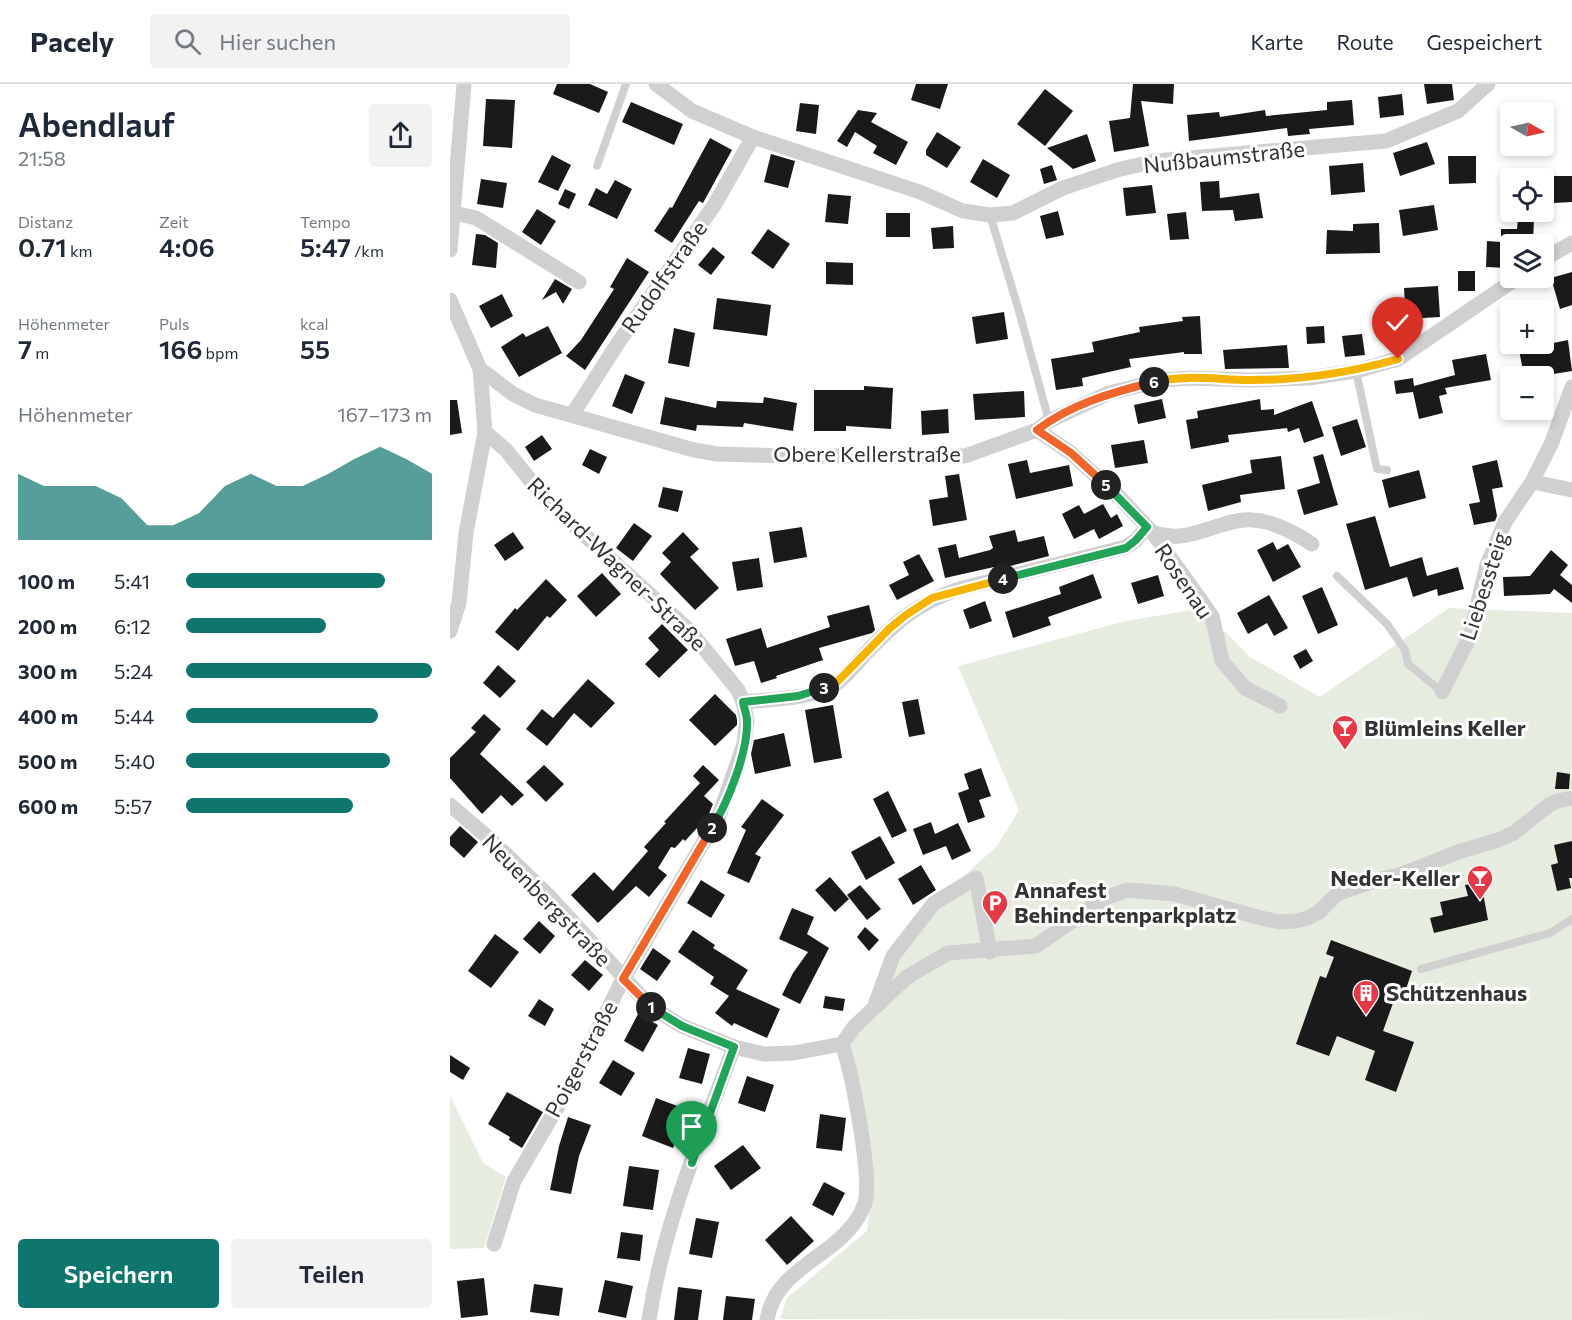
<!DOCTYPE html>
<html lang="de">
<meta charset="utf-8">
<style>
body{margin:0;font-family:Commissioner,sans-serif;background:#f2f2f3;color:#1f2937;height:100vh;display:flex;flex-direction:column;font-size:22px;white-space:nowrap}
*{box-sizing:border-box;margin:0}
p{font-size:20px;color:#747a83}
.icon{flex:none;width:33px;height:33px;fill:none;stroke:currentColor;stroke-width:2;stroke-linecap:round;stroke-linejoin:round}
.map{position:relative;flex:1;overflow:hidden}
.side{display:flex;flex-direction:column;background:#fff;width:450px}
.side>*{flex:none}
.needle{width:39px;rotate:99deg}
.controls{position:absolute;left:1050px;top:18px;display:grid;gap:12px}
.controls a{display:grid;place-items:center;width:54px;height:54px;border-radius:6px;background:#fff;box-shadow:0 3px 9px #0003;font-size:30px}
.pin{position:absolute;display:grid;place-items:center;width:51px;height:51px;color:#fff;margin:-62px -26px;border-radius:50% 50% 50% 0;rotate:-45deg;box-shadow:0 0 6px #0007}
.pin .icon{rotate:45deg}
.km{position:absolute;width:30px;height:30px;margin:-15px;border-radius:50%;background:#222;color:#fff;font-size:16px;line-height:30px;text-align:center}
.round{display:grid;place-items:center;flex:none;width:63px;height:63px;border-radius:6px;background:#f2f2f3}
.overview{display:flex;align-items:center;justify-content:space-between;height:102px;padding:0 18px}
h1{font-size:33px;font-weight:600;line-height:45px}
.stats{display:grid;grid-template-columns:repeat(3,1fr);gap:9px;height:102px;padding:6px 18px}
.stats div{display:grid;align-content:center}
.stats b{font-size:26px;font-weight:600}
.stats small{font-size:16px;font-weight:400}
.stats p{font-size:16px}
.chart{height:168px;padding:12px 18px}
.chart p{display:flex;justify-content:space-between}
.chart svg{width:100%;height:108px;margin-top:6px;fill:#0f766e;opacity:.7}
.primary-button{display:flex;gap:12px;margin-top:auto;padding:12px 18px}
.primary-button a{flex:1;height:69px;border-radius:6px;background:#0f766e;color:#fff;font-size:24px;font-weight:600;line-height:69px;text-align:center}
.primary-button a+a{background:#f2f2f3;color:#1f2937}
ul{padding:0 18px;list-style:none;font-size:20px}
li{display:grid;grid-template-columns:96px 72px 1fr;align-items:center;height:45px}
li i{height:15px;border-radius:8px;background:#0f766e}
header{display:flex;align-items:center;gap:36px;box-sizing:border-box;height:84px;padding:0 30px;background:#fff;border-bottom:2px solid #e0e1e3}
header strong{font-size:28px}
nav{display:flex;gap:33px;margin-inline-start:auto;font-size:21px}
.search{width:420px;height:54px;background:#f2f2f3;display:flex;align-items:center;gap:15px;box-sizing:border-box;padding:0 21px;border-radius:6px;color:#747a83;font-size:22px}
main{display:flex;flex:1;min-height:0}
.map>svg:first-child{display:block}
.green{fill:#e6ecdf}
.building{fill:#1a1a1a}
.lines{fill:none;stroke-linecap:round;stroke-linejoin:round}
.lane{stroke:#d0d0d0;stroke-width:8}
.street{stroke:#d0d0d0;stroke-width:15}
.split-1-casing{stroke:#fff;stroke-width:12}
.split-2-casing{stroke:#fff;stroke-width:12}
.split-3-casing{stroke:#fff;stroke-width:12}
.split-4-casing{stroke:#fff;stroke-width:12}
.split-5-casing{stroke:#fff;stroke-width:12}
.split-6-casing{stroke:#fff;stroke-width:12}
.split-7-casing{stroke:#fff;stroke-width:12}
.split-1{stroke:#22a559;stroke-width:8}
.split-2{stroke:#f0652b;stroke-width:8}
.split-3{stroke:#22a559;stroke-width:8}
.split-4{stroke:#f5b400;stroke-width:8}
.split-5{stroke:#22a559;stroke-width:8}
.split-6{stroke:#f0652b;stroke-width:8}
.split-7{stroke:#f5b400;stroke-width:8}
.labels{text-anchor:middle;stroke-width:6;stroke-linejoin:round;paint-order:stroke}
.street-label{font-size:22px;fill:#333;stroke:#fff}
.poi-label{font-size:22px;font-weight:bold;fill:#333;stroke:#fff;text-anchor:start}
</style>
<header>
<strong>Pacely</strong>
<div class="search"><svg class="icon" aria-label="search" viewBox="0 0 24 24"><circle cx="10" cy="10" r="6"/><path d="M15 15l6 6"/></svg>Hier suchen</div>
<nav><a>Karte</a><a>Route</a><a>Gespeichert</a></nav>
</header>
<main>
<section class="side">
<div class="overview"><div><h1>Abendlauf</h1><p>21:58</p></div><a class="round"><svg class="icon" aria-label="share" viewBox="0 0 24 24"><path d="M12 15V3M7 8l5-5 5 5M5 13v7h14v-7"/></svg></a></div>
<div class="stats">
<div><p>Distanz</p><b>0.71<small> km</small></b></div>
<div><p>Zeit</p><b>4:06</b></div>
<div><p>Tempo</p><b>5:47<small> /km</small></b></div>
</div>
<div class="stats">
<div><p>Höhenmeter</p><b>7<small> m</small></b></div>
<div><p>Puls</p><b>166<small> bpm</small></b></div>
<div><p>kcal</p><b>55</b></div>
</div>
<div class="chart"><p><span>Höhenmeter</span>167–173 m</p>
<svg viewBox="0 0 160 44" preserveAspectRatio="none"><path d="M0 44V17L10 22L20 22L30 22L40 27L50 38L60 38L70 33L80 22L90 17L100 22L110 22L120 17L130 11L140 6L150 11L160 17V44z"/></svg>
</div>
<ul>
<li><b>100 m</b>5:41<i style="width:81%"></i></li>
<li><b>200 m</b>6:12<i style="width:57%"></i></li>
<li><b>300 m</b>5:24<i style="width:100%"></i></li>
<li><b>400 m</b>5:44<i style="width:78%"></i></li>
<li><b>500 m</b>5:40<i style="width:83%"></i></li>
<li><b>600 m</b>5:57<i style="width:68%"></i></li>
</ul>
<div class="primary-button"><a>Speichern</a><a>Teilen</a></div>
</section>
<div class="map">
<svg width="1122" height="1236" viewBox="0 0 1122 1236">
<rect width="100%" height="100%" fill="#fff"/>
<g class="green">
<path d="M751 524 800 573 870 613 999 524 1122 529V1236L330 1235 337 1214 417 1147 423 1096 399 959 474 828 547 762 569 726 508 582 672 538Z"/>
<path d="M0 1011 33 1079 56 1093 34 1164 0 1165Z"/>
</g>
<g class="building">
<path d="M107 0H140L158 8 149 29 103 10Z"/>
<path d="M466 0H498L490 25 461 16Z"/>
<path d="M683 0H724L723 20 691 17 699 62 664 68 659 37 680 34Z"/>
<path d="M974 0H1002L1004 16 977 20Z"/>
<path d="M595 5 623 27 595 62 567 40Z"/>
<path d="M952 10 954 31 930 34 928 13Z"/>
<path d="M36 15 65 16 62 64 33 62Z"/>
<path d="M902 16 904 41 859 45 860 50 838 52 837 44 739 57 737 31 769 28 770 33 815 26 816 32 877 26V18Z"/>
<path d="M181 18 233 40 224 61 172 38Z"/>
<path d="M350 19 369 21 366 50 346 47Z"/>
<path d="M408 26 427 29 421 38 458 58 446 81 423 69 427 62 405 48 397 63 387 57Z"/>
<path d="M487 48 511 63 497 84 476 71V66Z"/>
<path d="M637 50 646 77 623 85 597 64Z"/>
<path d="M260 54 282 66 253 119 249 117 222 159 204 147 220 123 222 124Z"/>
<path d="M977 58 985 80 950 92 943 69Z"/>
<path d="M321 70 345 77 338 104 314 98Z"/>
<path d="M102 71 121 81 108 107 88 98Z"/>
<path d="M998 72H1026V99L999 100Z"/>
<path d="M533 75 560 91 547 114 520 98Z"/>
<path d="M913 79 915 108 881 111 879 82Z"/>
<path d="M602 81 607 96 594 100 590 85Z"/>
<path d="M1102 92H1122V118L1103 119Z"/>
<path d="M31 95 57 99 53 124 27 120Z"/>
<path d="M165 96 182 105 167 135 138 121 146 104 157 110Z"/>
<path d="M769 97 770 114 809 109 813 134 785 137 783 126 752 127 750 98Z"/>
<path d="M702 101 706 129 676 132 673 104Z"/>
<path d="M115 105 126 110 119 125 108 120Z"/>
<path d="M378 110 401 112 398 140 375 138Z"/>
<path d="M984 121 988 146 953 152 949 126Z"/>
<path d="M87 125 106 137 91 161 72 148Z"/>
<path d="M608 127 614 151 596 155 590 132Z"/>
<path d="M736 128 739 155 720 156 717 130Z"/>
<rect x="436" y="129" width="24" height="24"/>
<path d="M1068 134H1084L1083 160H1060L1058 184 1036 183 1037 157 1051 158V145H1067Z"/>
<path d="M929 139 930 169 876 170 877 146 903 147V140Z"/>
<path d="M503 142 504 164 483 165 481 144Z"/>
<path d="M318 145 340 160 323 185 301 169Z"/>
<path d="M26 150 35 151 48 159 46 184 22 181Z"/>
<path d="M263 163 275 173 261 191 248 181Z"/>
<path d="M177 174 199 188 135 286 116 272 131 256 164 205 160 203Z"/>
<path d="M376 178 403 179V201L376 200Z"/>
<rect x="1008" y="187" width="17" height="20"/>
<path d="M1122 188V221L1110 225 1101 194Z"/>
<path d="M105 195 122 205 113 220 106 208 92 216Z"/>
<path d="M988 202 990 233 956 235 954 204Z"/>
<path d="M52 210 63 232 41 244 29 222Z"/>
<path d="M267 214 321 221 317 252 263 245Z"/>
<path d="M554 228 558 255 526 260 522 233Z"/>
<path d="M750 232 752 270H734V268L679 275 681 283 632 294 633 302 606 306 601 275 644 268 642 258 690 248 689 243 733 237 732 233Z"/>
<path d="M98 242 112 269 69 293 51 263 73 249 76 253Z"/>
<path d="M874 242 875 259 857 260 856 243Z"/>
<path d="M224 244 245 249 239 283 218 279Z"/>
<path d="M912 250 915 271 895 273 892 252Z"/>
<path d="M1118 256 1122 287 1091 292H1074L1069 266Z"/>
<path d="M837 261 839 284 775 285 773 266Z"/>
<path d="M1036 270 1041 296 995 304 997 310 989 312 993 329 969 335 963 308 946 310 944 297 963 294 964 302 1005 291 1002 276Z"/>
<path d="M175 290 195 298 182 330 162 322Z"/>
<path d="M414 302 443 304 441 345 396 342V347H364V306H414Z"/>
<path d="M574 307 575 333 525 336 523 310Z"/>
<path d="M215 313 266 324 267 317 313 319 314 313 347 319 343 347 294 339 293 343 247 341 246 347 210 340Z"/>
<path d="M712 315 716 334 688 340 684 321Z"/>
<path d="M810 315 811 326 824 325V331L862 317 874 352 854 359 849 344 838 348 837 344 778 351 779 358 741 365 736 336 748 334 747 327Z"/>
<path d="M0 316H7L12 349 0 351Z"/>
<path d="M498 325 499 349 472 351 471 327Z"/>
<path d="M907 335 916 363 891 372 882 343Z"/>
<path d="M92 351 102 365 84 377 75 363Z"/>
<path d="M694 356 698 379 665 384 661 361Z"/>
<path d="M140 365 157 373 149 390 132 381Z"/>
<path d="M873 370 888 421 854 431 847 406 870 399 863 373Z"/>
<path d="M831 372 835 405 790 411 791 418 758 427 752 401 802 389 800 376Z"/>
<path d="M577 376 580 389 619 381 623 402 566 415 558 380Z"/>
<path d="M1047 376 1053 403 1042 405 1047 432 1045 437 1024 441 1019 420 1030 418 1022 382Z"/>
<path d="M969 386 976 414 939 424 932 396Z"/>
<path d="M509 390 517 436 483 442 479 416 498 413 495 392Z"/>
<path d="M213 403 233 407 228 428 208 423Z"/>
<path d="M653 420 661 434 667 430 673 442 649 455 644 445 624 455 612 430 629 421 634 430Z"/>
<path d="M925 432 940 483 972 473 977 492 1008 483 1014 505 988 512 987 505 963 513 957 493 915 506 896 440Z"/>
<path d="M184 439 202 452 183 477 166 464Z"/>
<path d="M352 443 357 473 324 479 319 448Z"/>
<path d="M565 446 568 458 594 452 599 472 545 486 544 483 495 494 488 464 506 460 509 474 540 466 543 464 539 452Z"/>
<path d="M63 448 74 464 55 477 44 461Z"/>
<path d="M233 448 249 465 240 473 269 504 245 526 210 490 221 478 212 469Z"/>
<path d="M823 458 827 466 838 460 851 483 823 498 807 466Z"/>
<path d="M1101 466 1118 481 1110 491 1122 501V519L1104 505 1100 510 1054 512 1053 493 1080 492Z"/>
<path d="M469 470 484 497 447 516 439 501 459 491 453 478Z"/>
<path d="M309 474 313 503 287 507 282 478Z"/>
<path d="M152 489 171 510 146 533 127 512Z"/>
<path d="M643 490 652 514 598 533 601 541 563 554 555 528 611 510 609 503Z"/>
<path d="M708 491 714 512 688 520 681 499Z"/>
<path d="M96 495 117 516 100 534 97 532 68 567 45 548 65 524 67 526Z"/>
<path d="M872 503 888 541 868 550 852 512Z"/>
<path d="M819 511 838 544 824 552 817 539 798 550 787 529Z"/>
<path d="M535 517 542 537 520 545 513 526Z"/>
<path d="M419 521 425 546 422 549 369 564 373 576 326 592 327 594 311 599 304 577 285 582 276 555 311 544 317 564 380 543 377 532Z"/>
<path d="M212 540 238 566 209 594 195 580 209 566 198 554Z"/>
<path d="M856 565 863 577 850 585 843 572Z"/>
<path d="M48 581 66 597 50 614 33 599Z"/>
<path d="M138 595 165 619 141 644 124 629 97 662 76 645 92 625 103 634Z"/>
<path d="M265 610 286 631 287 636V641L265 662 239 636Z"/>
<path d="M468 615 475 650 459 653 452 618Z"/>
<path d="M383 621 392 674 364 679 355 626Z"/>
<path d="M34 630 51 645 30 670 74 711 62 722 51 711 32 730 0 694V674L26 648 21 644Z"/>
<path d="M334 649 341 682 305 690 301 670 304 656Z"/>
<path d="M94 681 114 700 96 718 76 698Z"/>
<path d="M253 681 269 696 254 712 263 720 258 732 235 757 233 755 225 764 221 763 208 784 217 791 199 813 186 802 148 839 121 811 144 788 163 807 198 767 194 763 216 739 214 738 250 699 243 692Z"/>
<path d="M531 684 541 712 529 716 535 733 518 739 508 709 519 705 514 690Z"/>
<path d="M1107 688 1120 690 1119 705H1105Z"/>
<path d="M438 707 457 747 442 754 423 715Z"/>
<path d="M312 715 334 731 305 770 311 773 299 799 277 789 296 746 291 743Z"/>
<path d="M481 738 485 750 508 739 521 767 502 776 496 762 473 771 463 745Z"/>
<path d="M10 742 28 758 14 774 0 761V753Z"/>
<path d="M430 752 445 779 416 796 401 768Z"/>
<path d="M1122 757V794H1119L1121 804 1107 807 1101 781 1108 779 1104 761Z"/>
<path d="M471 781 486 806 463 821 448 795Z"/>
<path d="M380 793 399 815 385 828 365 806Z"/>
<path d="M251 796 275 811 261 834 237 819Z"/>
<path d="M1031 798 1038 836 984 849 980 834 993 831 990 818 1018 812 1015 801Z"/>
<path d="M410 801 431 825 417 836 397 811Z"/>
<path d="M342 824 364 833 357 850 379 864 350 920 332 911 343 889 358 868 329 855Z"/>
<path d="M89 837 105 852 90 870 73 855Z"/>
<path d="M415 843 429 856 419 867 407 853Z"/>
<path d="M243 846 265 861 263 864 298 886 286 905 330 925 317 954 284 939 282 942 265 929 279 912 260 900 264 893 228 868Z"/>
<path d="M45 850 69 868 41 904 18 887Z"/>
<path d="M881 856 962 887 955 908 948 905 933 947 964 958 946 1008 915 996 925 967 887 952 879 972 846 960 870 892 876 894 884 873 876 870Z"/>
<path d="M203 864 221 877 207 897 190 885Z"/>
<path d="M135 876 153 891 139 907 121 891Z"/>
<path d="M375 912 395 915 393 927 373 924Z"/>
<path d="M89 915 104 925 95 942 78 932Z"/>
<path d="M188 930 208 941 193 968 174 957Z"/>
<path d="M238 964 260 970 252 1000 229 994Z"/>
<path d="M0 971 20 984 13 996 0 988Z"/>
<path d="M163 976 185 989 171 1012 149 999Z"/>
<path d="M297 992 324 1001 315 1028 288 1019Z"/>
<path d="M57 1008 93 1028 72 1064 59 1056 60 1053 38 1040Z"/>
<path d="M206 1014 238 1026 223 1064 192 1052Z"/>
<path d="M370 1030 396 1034 392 1067 366 1064Z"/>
<path d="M118 1033 141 1041 129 1072 121 1110 100 1106 109 1062Z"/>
<path d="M293 1061 311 1084 281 1106 264 1082Z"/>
<path d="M179 1082 209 1086 203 1126 173 1122Z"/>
<path d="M374 1098 395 1109 383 1132 362 1121Z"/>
<path d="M341 1132 364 1157 337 1181 315 1156Z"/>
<path d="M246 1134 269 1138 262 1174 239 1170Z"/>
<path d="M171 1148 193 1151 190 1177 167 1174Z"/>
<path d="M34 1194 38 1231 11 1234 7 1197Z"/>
<path d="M155 1196 183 1202 176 1234 148 1228Z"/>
<path d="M84 1200 113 1204 109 1232 80 1228Z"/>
<path d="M228 1203 252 1206 248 1236H224Z"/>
<path d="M276 1212 305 1215 302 1236H273Z"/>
</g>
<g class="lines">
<g class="lane">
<path d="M147 82 176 0"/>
<path d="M540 131 569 227 599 337"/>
<path d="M906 287 927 385 937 386"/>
<path d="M887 492 937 540 955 566 958 580 992 608"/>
<path d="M971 885 1100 849 1122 835"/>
</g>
<g class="street">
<path d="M206 0 242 27 303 53 470 108 513 127 540 131 563 129 613 104 667 86 705 77 936 57 1008 27 1038 0"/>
<path d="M4 129 26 134 129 198"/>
<path d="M0 166 14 0"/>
<path d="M1094 175 1122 159"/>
<path d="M0 216 30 285 35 348 16 449 9 519 0 547"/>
<path d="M30 285 63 310 85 321 244 366 267 370 342 372H515L587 346 599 337 659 309 713 296 739 294 799 296 859 294 906 287 948 275 1067 194"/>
<path d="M122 331 168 259 265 120 303 53"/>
<path d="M587 346 621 369 669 413 703 449 762 532 772 577 795 604 830 622"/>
<path d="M35 348 56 366 97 417 239 546 288 606 293 618"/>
<path d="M1082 398 1122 406"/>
<path d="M703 449C711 450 721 453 730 452 755 450 778 434 803 436 824 437 845 449 862 460"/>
<path d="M992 608 1020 552 1037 481 1055 438 1082 398 1102 358 1122 303"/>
<path d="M0 721 41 756 99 812 201 923 232 942 284 963 314 970 344 969 392 960"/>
<path d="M425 921 443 872 484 819 526 794 540 868"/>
<path d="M392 960 404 943 457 893 498 869 586 862 655 814 677 806 724 810 811 834 830 838 845 837 858 834 869 828 887 810 930 795 950 791 1008 768 1048 756 1064 749 1099 721 1107 717 1122 714"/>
<path d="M44 1160 64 1097 118 1005 173 895 269 732 294 660 297 636 293 618C323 615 360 616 387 599 397 592 407 579 416 569 447 537 466 520 509 505L676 463 686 456 697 443"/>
<path d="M199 1236C213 1142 251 1052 284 963"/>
<path d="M317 1236C325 1185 382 1174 407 1135 410 1131 413 1124 415 1119 422 1091 402 989 392 960"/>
</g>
</g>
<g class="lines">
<g class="split-1-casing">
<path id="split-1" d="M201 923 232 942 284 963 242 1079"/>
</g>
<g class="split-2-casing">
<path id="split-2" d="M201 923 173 895 262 744"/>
</g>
<g class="split-3-casing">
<path id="split-3" d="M262 744C278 718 298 668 297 637 297 631 294 624 293 618L348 612 374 604"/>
</g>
<g class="split-4-casing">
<path id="split-4" d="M374 604 387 598 440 544 456 531 482 514 553 495"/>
</g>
<g class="split-5-casing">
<path id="split-5" d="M553 495 676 464 686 456 697 443 656 401"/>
</g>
<g class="split-6-casing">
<path id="split-6" d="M656 401 621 369 587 346C621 320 663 308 704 298"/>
</g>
<g class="split-7-casing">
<path id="split-7" d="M704 298C736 290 769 296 801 296 852 296 899 289 948 275"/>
</g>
<use href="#split-1" class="split-1"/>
<use href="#split-2" class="split-2"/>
<use href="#split-3" class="split-3"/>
<use href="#split-4" class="split-4"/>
<use href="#split-5" class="split-5"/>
<use href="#split-6" class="split-6"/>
<use href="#split-7" class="split-7"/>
</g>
<defs>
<g id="bar-pin" transform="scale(1.35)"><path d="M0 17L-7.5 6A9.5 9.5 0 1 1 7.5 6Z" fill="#e63946" stroke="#fff"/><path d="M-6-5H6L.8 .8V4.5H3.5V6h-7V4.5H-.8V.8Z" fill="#fff"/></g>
<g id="parking-pin" transform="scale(1.35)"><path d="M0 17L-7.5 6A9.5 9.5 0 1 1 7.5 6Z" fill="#e63946" stroke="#fff"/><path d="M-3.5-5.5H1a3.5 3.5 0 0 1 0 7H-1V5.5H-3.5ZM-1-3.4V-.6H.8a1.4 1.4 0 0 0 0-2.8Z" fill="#fff"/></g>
<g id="building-pin" transform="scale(1.35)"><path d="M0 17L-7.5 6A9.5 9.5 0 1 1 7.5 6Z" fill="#e63946" stroke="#fff"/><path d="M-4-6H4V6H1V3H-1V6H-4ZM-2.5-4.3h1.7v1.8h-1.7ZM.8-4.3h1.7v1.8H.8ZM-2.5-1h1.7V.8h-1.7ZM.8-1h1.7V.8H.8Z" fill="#fff"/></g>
</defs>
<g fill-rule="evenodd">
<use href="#bar-pin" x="895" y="644"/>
<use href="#bar-pin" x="1030" y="794"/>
<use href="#parking-pin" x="545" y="819"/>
<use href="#building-pin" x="916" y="909"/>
</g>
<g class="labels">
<g class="street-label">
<text transform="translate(774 73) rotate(-6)" y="8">Nußbaumstraße</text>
<text transform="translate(214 193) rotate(-55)" y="8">Rudolfstraße</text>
<text x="417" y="378">Obere Kellerstraße</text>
<text transform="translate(167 480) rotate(44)" y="8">Richard-Wagner-Straße</text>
<text transform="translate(734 497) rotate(56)" y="8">Rosenau</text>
<text transform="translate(1034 502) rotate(-72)" y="8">Liebessteig</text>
<text transform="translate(97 816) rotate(46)" y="8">Neuenbergstraße</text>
<text transform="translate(131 975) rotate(-62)" y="8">Poigerstraße</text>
</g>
<g class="poi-label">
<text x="914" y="652">Blümleins Keller</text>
<text x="1010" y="802" text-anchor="end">Neder-Keller</text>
<text x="564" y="814">Annafest<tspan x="564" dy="25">Behindertenparkplatz</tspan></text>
<text x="936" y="917">Schützenhaus</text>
</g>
</g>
</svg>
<div class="controls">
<a><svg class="needle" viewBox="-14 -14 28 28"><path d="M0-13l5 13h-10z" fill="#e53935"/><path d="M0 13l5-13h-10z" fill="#747a83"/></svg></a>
<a><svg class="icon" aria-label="locate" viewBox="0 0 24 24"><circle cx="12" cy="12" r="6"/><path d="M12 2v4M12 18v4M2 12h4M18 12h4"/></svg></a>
<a><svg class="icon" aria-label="layers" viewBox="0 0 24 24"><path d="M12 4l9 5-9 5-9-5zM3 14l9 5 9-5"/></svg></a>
<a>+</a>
<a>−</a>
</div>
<div class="pin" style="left:242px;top:1079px;background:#1e9e55"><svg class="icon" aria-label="arrive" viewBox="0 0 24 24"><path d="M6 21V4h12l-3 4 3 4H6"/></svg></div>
<div class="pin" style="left:948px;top:275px;background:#d93025"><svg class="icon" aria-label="check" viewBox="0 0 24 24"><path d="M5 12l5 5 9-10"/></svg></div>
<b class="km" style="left:201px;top:923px">1</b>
<b class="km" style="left:262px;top:744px">2</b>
<b class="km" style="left:374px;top:604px">3</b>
<b class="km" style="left:553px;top:495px">4</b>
<b class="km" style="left:656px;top:401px">5</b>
<b class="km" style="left:704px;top:298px">6</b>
</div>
</main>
